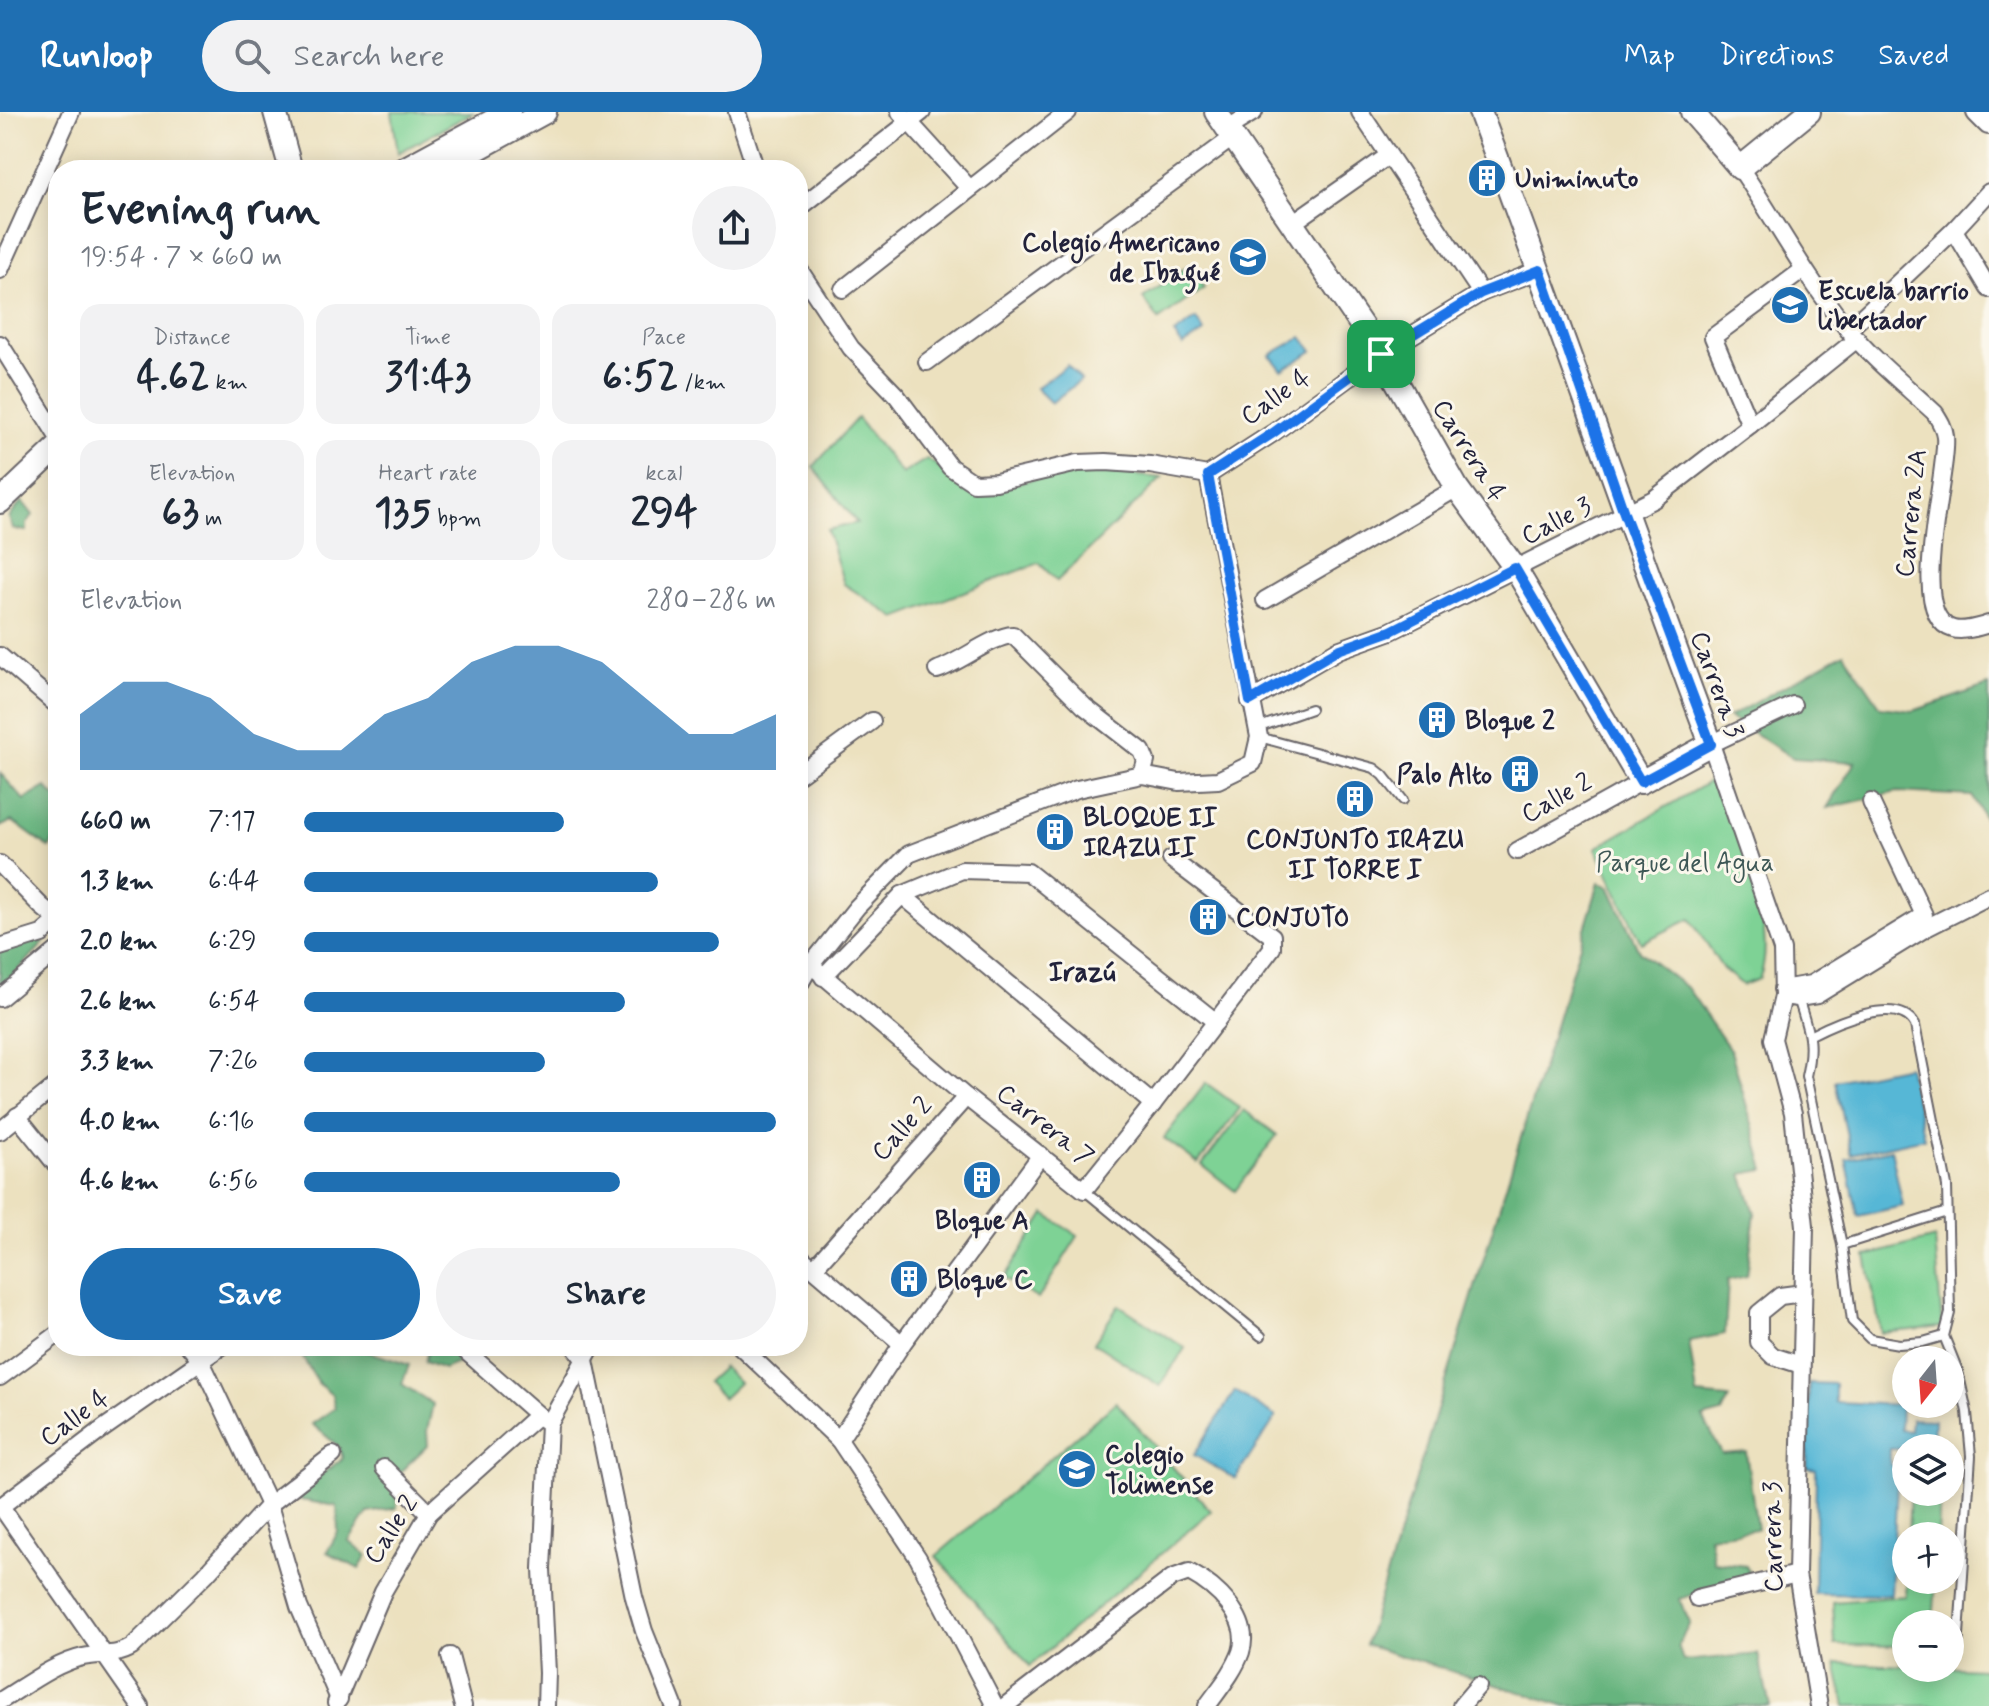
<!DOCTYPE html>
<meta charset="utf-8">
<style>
body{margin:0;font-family:Mynerve,sans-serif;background:#f2f2f3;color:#1f2937;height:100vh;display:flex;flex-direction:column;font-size:30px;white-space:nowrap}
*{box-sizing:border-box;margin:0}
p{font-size:26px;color:#747a83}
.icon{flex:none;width:44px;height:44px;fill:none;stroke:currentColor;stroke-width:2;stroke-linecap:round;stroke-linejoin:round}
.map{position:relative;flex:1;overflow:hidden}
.drawer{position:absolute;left:48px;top:48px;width:760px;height:1196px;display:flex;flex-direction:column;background:#fff;border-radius:32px;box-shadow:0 4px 20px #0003}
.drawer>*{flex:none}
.needle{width:52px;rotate:197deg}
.tools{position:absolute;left:1892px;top:1234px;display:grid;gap:16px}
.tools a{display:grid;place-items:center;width:72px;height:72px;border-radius:50%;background:#fff;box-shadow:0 4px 20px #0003;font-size:40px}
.pin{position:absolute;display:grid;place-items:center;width:68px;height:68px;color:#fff;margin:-34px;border-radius:16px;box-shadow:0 4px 12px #0006}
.round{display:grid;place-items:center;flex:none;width:84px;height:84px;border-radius:42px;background:#f2f2f3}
.headline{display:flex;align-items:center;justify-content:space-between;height:136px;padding:0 32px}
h1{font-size:44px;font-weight:700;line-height:60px}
.figures{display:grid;grid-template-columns:repeat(3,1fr);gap:12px;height:136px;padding:8px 32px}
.figures div{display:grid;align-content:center;border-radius:20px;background:#f2f2f3;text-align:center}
.figures b{font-size:40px;font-weight:700}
.figures small{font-size:22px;font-weight:400}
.figures p{font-size:22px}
.chart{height:224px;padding:16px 32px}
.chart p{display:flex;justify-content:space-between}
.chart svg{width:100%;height:144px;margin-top:8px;fill:#1f6fb2;opacity:.7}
.button{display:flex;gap:16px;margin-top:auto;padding:16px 32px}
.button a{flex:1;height:92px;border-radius:48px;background:#1f6fb2;color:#fff;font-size:32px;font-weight:700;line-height:92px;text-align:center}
.button a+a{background:#f2f2f3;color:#1f2937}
ul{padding:0 32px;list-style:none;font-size:26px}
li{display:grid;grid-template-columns:128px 96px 1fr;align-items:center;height:60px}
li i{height:20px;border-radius:10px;background:#1f6fb2}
header{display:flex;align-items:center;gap:48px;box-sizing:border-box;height:112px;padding:0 40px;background:#1f6fb2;color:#fff}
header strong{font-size:38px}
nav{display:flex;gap:44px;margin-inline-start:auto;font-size:28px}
.search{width:560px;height:72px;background:#f2f2f3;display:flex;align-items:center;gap:20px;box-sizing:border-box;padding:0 28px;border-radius:44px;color:#747a83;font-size:30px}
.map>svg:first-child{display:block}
.green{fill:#7ed295;stroke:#507a68;stroke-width:2}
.forest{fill:#66b47e;stroke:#446b5c;stroke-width:2}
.water{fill:#57b7d6;stroke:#3c6c88;stroke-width:2}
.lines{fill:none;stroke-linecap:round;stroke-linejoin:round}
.lane-casing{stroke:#696569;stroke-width:12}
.street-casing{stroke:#696569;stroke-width:20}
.secondary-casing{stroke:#696569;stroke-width:26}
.lane{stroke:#fff;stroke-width:8}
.street{stroke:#fff;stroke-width:16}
.secondary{stroke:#fff;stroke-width:22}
.route-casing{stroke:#fff;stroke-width:16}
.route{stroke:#1a73e8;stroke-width:10}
.labels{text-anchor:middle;stroke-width:6;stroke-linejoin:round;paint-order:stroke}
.poi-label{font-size:26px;font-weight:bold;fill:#22223b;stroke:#fbf7ec;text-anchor:start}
.street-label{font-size:26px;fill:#22223b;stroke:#fbf7ec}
.park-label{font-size:26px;fill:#3e5756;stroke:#fbf7ec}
.neighbourhood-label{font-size:28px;font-weight:bold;fill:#22223b;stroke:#fbf7ec}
</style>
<header>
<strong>Runloop</strong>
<div class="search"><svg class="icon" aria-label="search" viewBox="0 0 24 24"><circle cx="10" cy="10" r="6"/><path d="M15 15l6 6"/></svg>Search here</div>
<nav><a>Map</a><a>Directions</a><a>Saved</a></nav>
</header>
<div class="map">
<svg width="1989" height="1594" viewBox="0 0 1989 1594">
<rect width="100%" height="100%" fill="#fbf7ec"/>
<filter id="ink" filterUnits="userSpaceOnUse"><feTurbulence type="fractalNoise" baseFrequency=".0125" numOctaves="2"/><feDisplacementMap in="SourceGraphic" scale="16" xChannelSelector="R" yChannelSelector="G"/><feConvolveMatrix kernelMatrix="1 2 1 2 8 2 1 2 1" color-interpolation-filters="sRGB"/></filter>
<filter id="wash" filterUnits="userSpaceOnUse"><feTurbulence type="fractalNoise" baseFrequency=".006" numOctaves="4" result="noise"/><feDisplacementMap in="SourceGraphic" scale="32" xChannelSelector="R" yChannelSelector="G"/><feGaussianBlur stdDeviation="1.8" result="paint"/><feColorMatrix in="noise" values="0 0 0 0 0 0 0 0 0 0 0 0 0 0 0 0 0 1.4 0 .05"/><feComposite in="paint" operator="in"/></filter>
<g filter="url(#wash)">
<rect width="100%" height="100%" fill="#ece1bf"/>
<g class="green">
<path d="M392 0H474L398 41Z"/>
<path d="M1188 154 1204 176 1159 208 1143 186Z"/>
<path d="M857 306 902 362 927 347 977 380 1077 357 1162 366 1057 469 1039 451 896 506 844 472 827 418 857 411 813 355Z"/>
<path d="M1719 664C1735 714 1781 819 1759 867L1743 873 1723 857 1690 807 1641 831 1596 736Z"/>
<path d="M1206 971 1240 996 1198 1051 1164 1026Z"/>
<path d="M1244 998 1277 1023 1235 1079 1202 1053Z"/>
<path d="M1045 1102 1078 1124 1038 1187 1004 1166Z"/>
<path d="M1935 1126 1942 1215 1881 1221 1866 1144Z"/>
<path d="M1119 1193 1185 1236 1160 1274 1094 1231Z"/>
<path d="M723 1255 739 1271 723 1286 707 1270Z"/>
<path d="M1116 1290 1211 1399 1030 1554 936 1444Z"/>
<path d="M1910 1380H1940L1938 1424H1908Z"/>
<path d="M1907 1468H1936L1933 1512H1906V1534L1835 1533 1833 1490 1906 1484Z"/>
<path d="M1836 1551 1982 1557 1989 1565V1594H1845Z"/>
</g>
<g class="forest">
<path d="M22 389 33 403 27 411V419L13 417 9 406Z"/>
<path d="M1844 541 1881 595 1913 599 1989 573V715L1972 684 1897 680 1827 696 1855 650 1793 646 1729 605Z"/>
<path d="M0 661 24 688 46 675 58 688V722L49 736 12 709 0 715Z"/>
<path d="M1599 771 1609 774 1639 839 1688 877 1731 939 1765 1058 1742 1062 1755 1101 1747 1164 1728 1168 1725 1222 1689 1229 1697 1283 1729 1286 1722 1301 1703 1306 1722 1342 1746 1340 1757 1417 1709 1424 1714 1450 1746 1454 1751 1465 1679 1487 1690 1511 1678 1533 1683 1549 1758 1542 1770 1594H1566L1365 1533Z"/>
<path d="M40 825 44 831 0 877V839Z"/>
<path d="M307 1234H351L409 1253 402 1272 433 1292 427 1319 428 1333 397 1363V1396L368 1401 349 1429 367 1444 359 1457 327 1440 338 1420 337 1394 301 1388 297 1381 343 1346 338 1334 312 1312 335 1296 332 1283 319 1272 303 1246Z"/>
<path d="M429 1234 457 1235 458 1251 444 1257 425 1250Z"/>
</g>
<g class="water">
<path d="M1196 207 1204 220 1183 234 1174 222Z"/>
<path d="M1302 225 1313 239 1282 258 1270 243Z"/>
<path d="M1067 253 1081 268 1051 291 1036 276Z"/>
<path d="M1908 954 1924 1026 1851 1042 1835 969Z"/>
<path d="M1891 1037 1903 1094 1858 1104 1846 1047Z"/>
<path d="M1809 1271 1835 1272V1290L1901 1293 1900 1318 1910 1319 1911 1307 1934 1308 1933 1336 1890 1337V1353H1898L1891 1483 1814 1482 1816 1357 1807 1356Z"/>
<path d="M1235 1279 1276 1305 1235 1367 1194 1343Z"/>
</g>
</g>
<g filter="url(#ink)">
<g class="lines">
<g class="lane-casing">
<g id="lane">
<path d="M1257 616 1311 597"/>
<path d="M1259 625 1374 656 1383 663 1403 688"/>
<path d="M1798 886C1808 919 1814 929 1806 964L1842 1133 1852 1209 1870 1227 1899 1232 1923 1230 1944 1224"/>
<path d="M1811 923C1834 911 1898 882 1915 913L1947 1074 1950 1201 1944 1224 1958 1259 1967 1300 1971 1344 1958 1538"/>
<path d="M1084 1078 1261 1224"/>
<path d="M1842 1133 1947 1100"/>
</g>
</g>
<g class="street-casing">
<g id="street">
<path d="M737 0 756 58"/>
<path d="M900 0 969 76"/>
<path d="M1360 0 1481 181"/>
<path d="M1228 16 1254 0"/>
<path d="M1740 56C1776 109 1806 166 1846 215 1872 247 1906 274 1935 301 1940 309 1944 315 1945 324 1949 362 1905 504 1953 517 1964 520 1978 515 1989 512"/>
<path d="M798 97 922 0"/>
<path d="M1291 112 1388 44"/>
<path d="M1954 118 1989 177"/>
<path d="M798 156 851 236 897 284 950 355 974 371 996 370 1078 351 1106 350 1150 353 1208 363"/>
<path d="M0 158 71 0"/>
<path d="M843 177 1068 0"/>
<path d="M1848 218 1954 118 1989 80"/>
<path d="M0 232 58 325"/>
<path d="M927 250 1235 24"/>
<path d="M1750 313 1713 225 1803 158"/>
<path d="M1208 363 1273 321 1381 242 1481 181 1540 158"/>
<path d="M1265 488 1457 376"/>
<path d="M0 544 58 594"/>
<path d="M937 558C961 550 992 524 1013 523L1084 594 1142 639 1146 649 1142 663"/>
<path d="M1250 589 1338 538 1391 519 1654 387 1750 313 1857 227"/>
<path d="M1793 593 1711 632 1782 838 1783 884 1773 927 1793 1001 1805 1114 1797 1462 1819 1594"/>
<path d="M798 663 872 609"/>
<path d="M1517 739 1641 670"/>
<path d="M0 752 41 794 58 808"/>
<path d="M902 783 1153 992"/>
<path d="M0 835 42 822 58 808"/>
<path d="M798 842 966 985 1084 1078 1153 992 1272 836V824L1171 747"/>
<path d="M823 865 902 783 962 758 1028 760 1216 910"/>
<path d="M798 875 810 854 857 795 909 742 1077 677 1142 663 1179 670 1218 668 1253 651 1259 625 1208 363"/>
<path d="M1782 877 1811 872 1924 803 1871 690"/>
<path d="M1783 884 1798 886 1817 883 1926 816 1989 784"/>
<path d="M0 886 58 838"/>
<path d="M17 1004 58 1055"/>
<path d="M0 1019 58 972"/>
<path d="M798 1143 902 1232"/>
<path d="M814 1156 966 985"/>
<path d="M189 1234 201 1249 269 1393 299 1495 339 1587"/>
<path d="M460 1234 544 1308"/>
<path d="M574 1234 585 1248 634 1485 644 1519 674 1594"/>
<path d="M740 1234 839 1328 918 1446 995 1594"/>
<path d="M1801 1253 1773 1244 1759 1230V1201L1780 1184 1803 1181"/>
<path d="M0 1265 58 1222"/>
<path d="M839 1328 902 1232 1041 1043"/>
<path d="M384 1356 429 1401"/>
<path d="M0 1393 140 1594"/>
<path d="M0 1395 104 1316 222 1234"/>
<path d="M1697 1486 1797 1462"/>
<path d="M450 1544 463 1594"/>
<path d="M0 1589C25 1574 55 1551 83 1545 101 1541 116 1545 132 1535L205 1463 269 1393 333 1343"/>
<path d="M336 1591 383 1480 429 1401 538 1303"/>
<path d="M546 1594 547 1561 542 1457 549 1312 592 1234"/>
<path d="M1005 1594 1172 1466 1189 1460C1215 1474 1252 1506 1241 1540 1234 1560 1219 1577 1207 1594"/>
<path d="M1461 1594 1478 1574"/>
</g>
</g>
<g class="secondary-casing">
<g id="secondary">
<path d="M275 0 291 58"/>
<path d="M1216 0 1381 242 1457 376 1515 456 1641 670 1711 632C1632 422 1559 210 1480 0"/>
<path d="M1692 0 1740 56 1809 0"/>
<path d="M1978 0 1989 11"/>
<path d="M402 58 509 0"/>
<path d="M439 58 545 0"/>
<path d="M0 390 58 335"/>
</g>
</g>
<use href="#lane" class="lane"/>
<use href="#street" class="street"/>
<use href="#secondary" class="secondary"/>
</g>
</g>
<g class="lines" filter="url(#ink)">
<g class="route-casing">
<path id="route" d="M1540 158 1624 401 1711 632 1641 670 1515 456 1391 519 1338 538 1250 589 1208 363 1273 321 1381 242 1481 181Z"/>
</g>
<use href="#route" class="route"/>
</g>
<defs>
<g id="building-disc" transform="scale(2)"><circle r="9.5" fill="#1f6fb2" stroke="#fbf7ec"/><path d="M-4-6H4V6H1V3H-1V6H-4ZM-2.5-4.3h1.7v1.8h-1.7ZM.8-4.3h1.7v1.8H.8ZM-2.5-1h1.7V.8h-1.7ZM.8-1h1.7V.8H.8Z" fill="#fff"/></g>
<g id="school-disc" transform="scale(2)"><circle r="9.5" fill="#1f6fb2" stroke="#fbf7ec"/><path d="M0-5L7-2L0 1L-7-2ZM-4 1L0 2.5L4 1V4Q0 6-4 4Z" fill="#fff"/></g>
</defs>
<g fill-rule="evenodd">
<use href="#building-disc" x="1487" y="66"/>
<use href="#school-disc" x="1248" y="145"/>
<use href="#school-disc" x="1790" y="193"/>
<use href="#building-disc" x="1437" y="608"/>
<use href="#building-disc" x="1520" y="662"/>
<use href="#building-disc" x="1355" y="687"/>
<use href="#building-disc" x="1055" y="720"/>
<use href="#building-disc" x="1208" y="805"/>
<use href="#building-disc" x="982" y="1068"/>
<use href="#building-disc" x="909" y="1167"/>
<use href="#school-disc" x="1077" y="1357"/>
</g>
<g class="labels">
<g class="poi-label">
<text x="1515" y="75">Uniminuto</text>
<text x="1220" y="139" text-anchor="end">Colegio Americano<tspan x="1220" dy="30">de Ibagué</tspan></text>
<text x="1818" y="187">Escuela barrio<tspan x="1818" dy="30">libertador</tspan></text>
<text x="1465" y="617">Bloque 2</text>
<text x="1492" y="671" text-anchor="end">Palo Alto</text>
<text x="1083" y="714">BLOQUE II<tspan x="1083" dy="30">IRAZU II</tspan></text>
<text x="1355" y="736" text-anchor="middle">CONJUNTO IRAZU<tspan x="1355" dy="30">II TORRE I</tspan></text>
<text x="1236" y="814">CONJUTO</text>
<text x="982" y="1117" text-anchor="middle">Bloque A</text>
<text x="937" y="1176">Bloque C</text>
<text x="1105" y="1351">Colegio<tspan x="1105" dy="30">Tolimense</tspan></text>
</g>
<g class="street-label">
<text transform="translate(1275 284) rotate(-35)" y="9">Calle 4</text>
<text transform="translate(1470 338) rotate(58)" y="9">Carrera 4</text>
<text transform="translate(1910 401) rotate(-84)" y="9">Carrera 2A</text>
<text transform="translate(1556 408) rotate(-27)" y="9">Calle 3</text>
<text transform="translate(1718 572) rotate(70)" y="9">Carrera 3</text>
<text transform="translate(1556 685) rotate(-29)" y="9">Calle 2</text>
<text transform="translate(1046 1012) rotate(38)" y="9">Carrera 7</text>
<text transform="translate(901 1016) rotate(-48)" y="9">Calle 2</text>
<text transform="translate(74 1305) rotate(-36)" y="9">Calle 4</text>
<text transform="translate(390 1417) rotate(-57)" y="9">Calle 2</text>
<text transform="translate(1772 1425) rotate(-91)" y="9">Carrera 3</text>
</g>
<g class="park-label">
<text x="1685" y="759">Parque del Agua</text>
</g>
<g class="neighbourhood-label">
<text x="1082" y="869">Irazú</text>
</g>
</g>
</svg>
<div class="tools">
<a><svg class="needle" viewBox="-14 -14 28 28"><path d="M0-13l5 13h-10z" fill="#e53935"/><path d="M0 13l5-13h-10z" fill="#747a83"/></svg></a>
<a><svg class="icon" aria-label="layers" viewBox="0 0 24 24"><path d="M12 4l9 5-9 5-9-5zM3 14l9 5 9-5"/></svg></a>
<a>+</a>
<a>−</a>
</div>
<div class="pin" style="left:1381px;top:242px;background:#1e9e55"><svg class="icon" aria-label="arrive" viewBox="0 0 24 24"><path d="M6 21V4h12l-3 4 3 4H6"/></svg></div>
<section class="drawer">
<div class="headline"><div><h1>Evening run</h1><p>19:54 · 7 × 660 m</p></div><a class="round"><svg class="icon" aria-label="share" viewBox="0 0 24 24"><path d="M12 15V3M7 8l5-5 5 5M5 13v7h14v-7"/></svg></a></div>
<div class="figures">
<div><p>Distance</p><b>4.62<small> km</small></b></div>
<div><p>Time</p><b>31:43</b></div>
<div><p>Pace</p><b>6:52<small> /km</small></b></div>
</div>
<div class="figures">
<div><p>Elevation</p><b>63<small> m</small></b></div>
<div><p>Heart rate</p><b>135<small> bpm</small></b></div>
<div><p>kcal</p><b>294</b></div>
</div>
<div class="chart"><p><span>Elevation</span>280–286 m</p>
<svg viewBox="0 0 160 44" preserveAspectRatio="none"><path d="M0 44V27L10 17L20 17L30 22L40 33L50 38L60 38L70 27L80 22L90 11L100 6L110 6L120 11L130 22L140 33L150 33L160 27V44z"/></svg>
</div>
<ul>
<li><b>660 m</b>7:17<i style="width:55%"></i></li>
<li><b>1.3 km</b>6:44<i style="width:75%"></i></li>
<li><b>2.0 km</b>6:29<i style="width:88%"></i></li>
<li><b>2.6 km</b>6:54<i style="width:68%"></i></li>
<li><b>3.3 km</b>7:26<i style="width:51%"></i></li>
<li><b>4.0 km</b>6:16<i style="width:100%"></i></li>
<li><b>4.6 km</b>6:56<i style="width:67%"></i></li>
</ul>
<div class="button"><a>Save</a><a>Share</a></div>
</section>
</div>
